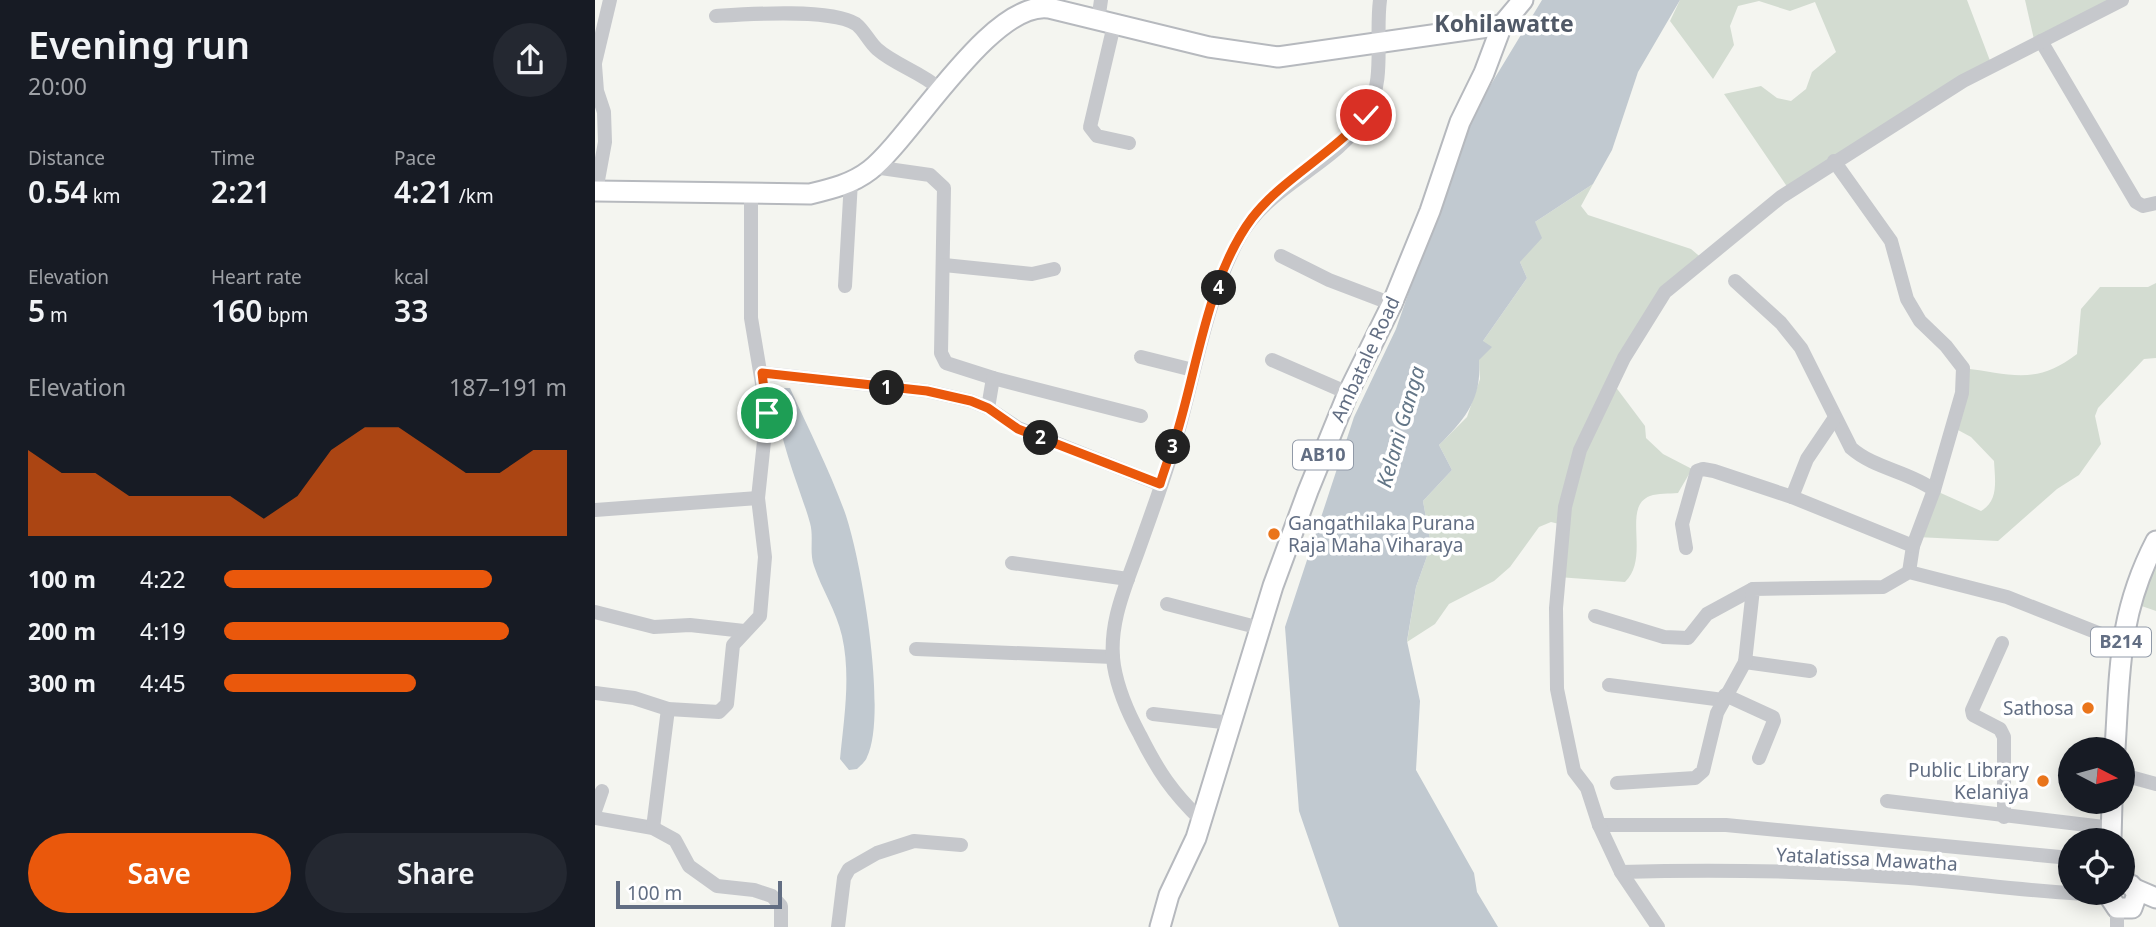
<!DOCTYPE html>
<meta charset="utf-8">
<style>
body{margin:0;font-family:"Noto Sans",sans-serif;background:#242831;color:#f1f3f6;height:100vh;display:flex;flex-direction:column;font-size:26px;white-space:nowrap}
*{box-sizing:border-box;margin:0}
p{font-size:23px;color:#9ea1a6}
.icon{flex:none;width:38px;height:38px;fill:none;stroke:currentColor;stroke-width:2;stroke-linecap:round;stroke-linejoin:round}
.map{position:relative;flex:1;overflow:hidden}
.details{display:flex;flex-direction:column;background:#171b24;width:595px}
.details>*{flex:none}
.needle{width:46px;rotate:96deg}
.controls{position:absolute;left:1463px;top:737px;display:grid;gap:14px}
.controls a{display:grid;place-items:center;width:77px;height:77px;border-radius:50%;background:#171b24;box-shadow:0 4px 18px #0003;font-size:35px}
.scale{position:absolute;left:21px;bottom:18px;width:166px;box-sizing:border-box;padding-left:7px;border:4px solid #626e83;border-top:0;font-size:19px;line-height:24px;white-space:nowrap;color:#626e83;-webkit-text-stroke:5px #fff;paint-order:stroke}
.pin{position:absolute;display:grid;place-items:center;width:60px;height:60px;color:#fff;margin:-30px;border:4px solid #fff;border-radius:50%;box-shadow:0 2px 7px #0007}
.km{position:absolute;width:35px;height:35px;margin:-18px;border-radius:50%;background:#222;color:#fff;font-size:19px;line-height:35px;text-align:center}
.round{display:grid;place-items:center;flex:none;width:74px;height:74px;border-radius:37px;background:#242831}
.overview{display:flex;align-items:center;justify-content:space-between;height:119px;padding:0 28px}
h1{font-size:38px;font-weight:600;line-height:52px}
.stats{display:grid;grid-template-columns:repeat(3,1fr);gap:10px;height:119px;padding:7px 28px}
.stats div{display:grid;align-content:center}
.stats b{font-size:30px;font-weight:600}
.stats small{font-size:19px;font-weight:400}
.stats p{font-size:19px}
.chart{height:196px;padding:14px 28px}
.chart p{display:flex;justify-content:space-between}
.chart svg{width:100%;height:126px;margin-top:7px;fill:#ea580c;opacity:.7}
.cta{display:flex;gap:14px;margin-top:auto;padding:14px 28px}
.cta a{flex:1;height:80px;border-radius:42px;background:#ea580c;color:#fff;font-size:28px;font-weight:600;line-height:80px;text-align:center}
.cta a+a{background:#242831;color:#f1f3f6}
ul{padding:0 28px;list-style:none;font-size:23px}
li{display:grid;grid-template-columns:112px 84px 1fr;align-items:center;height:52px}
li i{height:18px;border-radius:9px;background:#ea580c}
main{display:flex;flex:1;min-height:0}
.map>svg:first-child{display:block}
.green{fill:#d3dcd1}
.water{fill:#c1c9d0}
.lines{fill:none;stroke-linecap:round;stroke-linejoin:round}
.major-casing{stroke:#b6b9be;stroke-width:23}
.minor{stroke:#c6c8cc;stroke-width:14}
.major{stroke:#fff;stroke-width:19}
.route-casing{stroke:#fff;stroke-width:14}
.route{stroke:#ea580c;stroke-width:9}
.poi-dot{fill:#ea751b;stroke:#fff;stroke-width:2.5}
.labels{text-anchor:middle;stroke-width:7;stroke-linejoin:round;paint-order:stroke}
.shield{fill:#fff;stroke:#919aa8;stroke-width:2}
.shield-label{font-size:18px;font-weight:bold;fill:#626e83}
.street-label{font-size:19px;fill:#626e83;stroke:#fff}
.poi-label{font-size:19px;fill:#626e83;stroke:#fff;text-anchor:end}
.water-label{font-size:21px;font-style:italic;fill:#637687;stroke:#fff}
.quarter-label{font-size:23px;font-weight:bold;fill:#505967;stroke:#fff}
</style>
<main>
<section class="details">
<div class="overview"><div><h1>Evening run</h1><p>20:00</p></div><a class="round"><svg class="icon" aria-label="share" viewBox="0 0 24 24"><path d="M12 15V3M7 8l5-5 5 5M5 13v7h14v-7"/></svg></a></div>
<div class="stats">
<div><p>Distance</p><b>0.54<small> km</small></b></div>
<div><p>Time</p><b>2:21</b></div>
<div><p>Pace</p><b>4:21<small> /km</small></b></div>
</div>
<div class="stats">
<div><p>Elevation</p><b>5<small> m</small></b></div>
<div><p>Heart rate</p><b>160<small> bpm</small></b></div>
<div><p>kcal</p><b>33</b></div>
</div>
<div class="chart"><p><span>Elevation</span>187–191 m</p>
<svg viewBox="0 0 160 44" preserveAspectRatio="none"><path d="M0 44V14L10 22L20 22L30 30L40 30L50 30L60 30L70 38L80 30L90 14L100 6L110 6L120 14L130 22L140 22L150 14L160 14V44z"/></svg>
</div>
<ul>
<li><b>100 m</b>4:22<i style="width:78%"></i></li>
<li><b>200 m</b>4:19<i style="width:83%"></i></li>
<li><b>300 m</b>4:45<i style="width:56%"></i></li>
</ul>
<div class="cta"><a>Save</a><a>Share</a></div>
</section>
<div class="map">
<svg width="1561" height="927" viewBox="0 0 1561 927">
<rect width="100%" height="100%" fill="#f4f5f0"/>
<g class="green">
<path d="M1085 0H1372L1397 66 1195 191 1129 94 1166 86 1182 98 1196 101 1211 89 1217 72 1241 52 1220 2 1195 11 1164 1 1143 6 1135 26 1139 45 1118 79 1075 21Z"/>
<path d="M1430 0H1527L1440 44Z"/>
<path d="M998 184 986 206 993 215 1096 249 1109 260 1070 292 1017 382 1050 426 1051 438 1068 454 1097 469 1083 493C1074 494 1063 493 1055 496 1026 507 1056 557 1030 582L963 577 968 525 956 522 944 527 915 567 899 581 854 604 840 624 812 642 821 587 836 545 828 501 857 470 844 445 872 417 885 379 884 360 888 341 932 278 925 262 940 222Z"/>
<path d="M1561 283V358L1549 359 1503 408 1500 416 1506 444 1484 475 1462 489 1403 541 1322 537 1339 490 1386 511C1404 501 1400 480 1399 461L1376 437 1363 430 1368 368C1416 374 1440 386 1482 354L1486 309 1505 287H1553Z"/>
<path d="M1561 563V611L1535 602Z"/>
</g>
<g class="water">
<path d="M947 0H1085L1043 72 1017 150 998 184 940 222 947 238 925 262 932 278 888 341 897 347 884 360C887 399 870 419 844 445L857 470 828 501 836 545 821 587 812 641 825 701 821 770 879 873 882 892 903 927H744L704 811 690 627 759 417 801 329 872 124Z"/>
<path d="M185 388H195C213 428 234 469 249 510 266 555 293 715 272 757 271 761 265 766 262 769L254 770 245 759C249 718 256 676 247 636 241 610 227 590 219 566 214 552 219 537 215 523 207 492 173 417 185 388Z"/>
</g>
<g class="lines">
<g class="major-casing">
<g id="major">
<path d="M0 191 215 194C236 189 257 184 275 170 317 137 396 0 454 8L614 47 683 57 907 25"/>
<path d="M1520 749C1525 670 1523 614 1561 541"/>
<path d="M1516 840 1517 802"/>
<path d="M1540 889 1561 898"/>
<path d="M1516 892V899L1522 908H1537L1542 894 1536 885 1528 883"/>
<path d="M565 927 574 895 601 838 678 586 713 491 753 393 797 304 835 211 865 122 889 73 907 25 928 0"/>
</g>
</g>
<g class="minor">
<path d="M121 16C152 14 236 8 261 24 269 30 274 42 282 49 300 65 326 72 345 89"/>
<path d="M503 21 506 0"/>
<path d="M519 25 495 127 502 136 534 143"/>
<path d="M1446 41 1541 202 1548 206 1561 203"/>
<path d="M0 63 15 0"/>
<path d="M0 65 2 91 9 112 10 142 1 191"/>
<path d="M1239 161 1296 241 1312 299 1325 321 1351 346 1368 368 1367 393 1339 490"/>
<path d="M279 167 335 175 349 188 346 353 351 363 398 378 393 408"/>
<path d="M686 256 734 280 797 304"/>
<path d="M349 265 437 274 459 269"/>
<path d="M1140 281 1186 323 1206 348 1256 448C1280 469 1313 471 1339 490L1318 546 1314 572"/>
<path d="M250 286 256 181"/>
<path d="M546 357 598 370"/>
<path d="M677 360 753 393"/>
<path d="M167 373 332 391 376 401 393 408 423 428 564 484"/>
<path d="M398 378 546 416"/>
<path d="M1197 497 1318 546"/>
<path d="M0 510 163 498"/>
<path d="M1091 548 1087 524 1102 471 1108 469 1119 471 1197 497 1212 459 1239 419"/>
<path d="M417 563 533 579"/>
<path d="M572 604 665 628"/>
<path d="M0 612 59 627 95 625 149 631"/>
<path d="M1000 616 1069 637 1093 638 1112 614 1158 589"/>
<path d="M1407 643 1377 710 1378 715 1405 729 1409 737V817"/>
<path d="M321 649 518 657"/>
<path d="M1150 662 1215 671"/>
<path d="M1014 685 1128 700"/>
<path d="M0 693 39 698 73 709 124 712 132 704 138 645 165 616 170 557 163 498 172 413 156 318V194"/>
<path d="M1130 695 1178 717 1179 721 1164 758"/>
<path d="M558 714 636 723"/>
<path d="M1528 775 1561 784"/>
<path d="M1022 783 1100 778 1108 771 1122 713 1150 662 1158 589 1288 587 1314 572 1412 597 1526 642"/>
<path d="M1292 801 1517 828"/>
<path d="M0 811 7 791"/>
<path d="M0 818 58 828 80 840 94 866 122 886 159 890 177 896 186 906V927"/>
<path d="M606 820C577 792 563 771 545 735 533 713 523 690 519 666 512 623 533 581 546 543 559 506 573 469 583 432 601 368 612 299 643 240 672 184 740 167 771 115 791 81 780 37 785 0"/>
<path d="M1004 825H1131L1475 858"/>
<path d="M58 828 73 709"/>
<path d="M1026 872C1122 869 1219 871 1314 878 1381 883 1448 894 1516 895"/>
<path d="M243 927 249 878 254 869 282 853 319 841 366 845"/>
<path d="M1063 927 1026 872 1004 825 992 788 979 771 962 689 961 608 970 507 985 450 1029 358 1070 292 1186 197 1368 81 1527 0"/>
<path d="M1522 927V908"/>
</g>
<use href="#major" class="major"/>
</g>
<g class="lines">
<g class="route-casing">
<path id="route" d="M172 413 167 373 332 391 376 401 393 408 423 429 565 484C570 467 577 450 582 433 603 364 613 277 657 218 687 179 736 155 771 115"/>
</g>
<use href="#route" class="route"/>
</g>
<g class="poi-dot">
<circle cx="679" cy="534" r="7"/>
<circle cx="1493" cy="708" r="7"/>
<circle cx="1448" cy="781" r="7"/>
</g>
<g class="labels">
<g class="shield">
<rect x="698" y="440.5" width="60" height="29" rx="5"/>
<rect x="1496" y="627.5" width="60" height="29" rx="5"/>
</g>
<g class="shield-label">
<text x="728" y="461">AB10</text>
<text x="1526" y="648">B214</text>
</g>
<g class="street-label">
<text transform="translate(770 359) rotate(-65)" y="7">Ambatale Road</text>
<text transform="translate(1272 859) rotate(3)" y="7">Yatalatissa Mawatha</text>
</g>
<g class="poi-label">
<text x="693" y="530" text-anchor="start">Gangathilaka Purana<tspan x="693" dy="22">Raja Maha Viharaya</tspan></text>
<text x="1479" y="715">Sathosa</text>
<text x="1434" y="777">Public Library<tspan x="1434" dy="22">Kelaniya</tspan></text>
</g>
<g class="water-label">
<text transform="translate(806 427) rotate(-74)" y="7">Kelani Ganga</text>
</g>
<g class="quarter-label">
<text x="909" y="32">Kohilawatte</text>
</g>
</g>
</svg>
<div class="controls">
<a><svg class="needle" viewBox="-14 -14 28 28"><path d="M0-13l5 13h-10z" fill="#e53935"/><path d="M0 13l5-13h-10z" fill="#9ea1a6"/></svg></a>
<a><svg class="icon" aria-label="locate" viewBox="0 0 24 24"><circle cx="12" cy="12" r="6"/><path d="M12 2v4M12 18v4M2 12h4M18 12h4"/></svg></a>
</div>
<div class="scale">100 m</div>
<div class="pin" style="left:172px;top:413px;background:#1e9e55"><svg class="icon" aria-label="arrive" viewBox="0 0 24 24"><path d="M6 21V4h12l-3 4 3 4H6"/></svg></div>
<div class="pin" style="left:771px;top:115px;background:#d93025"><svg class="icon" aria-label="check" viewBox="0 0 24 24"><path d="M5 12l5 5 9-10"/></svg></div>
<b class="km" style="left:292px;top:388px">1</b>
<b class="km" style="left:446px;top:438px">2</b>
<b class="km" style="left:578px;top:447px">3</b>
<b class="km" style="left:624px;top:288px">4</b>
</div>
</main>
